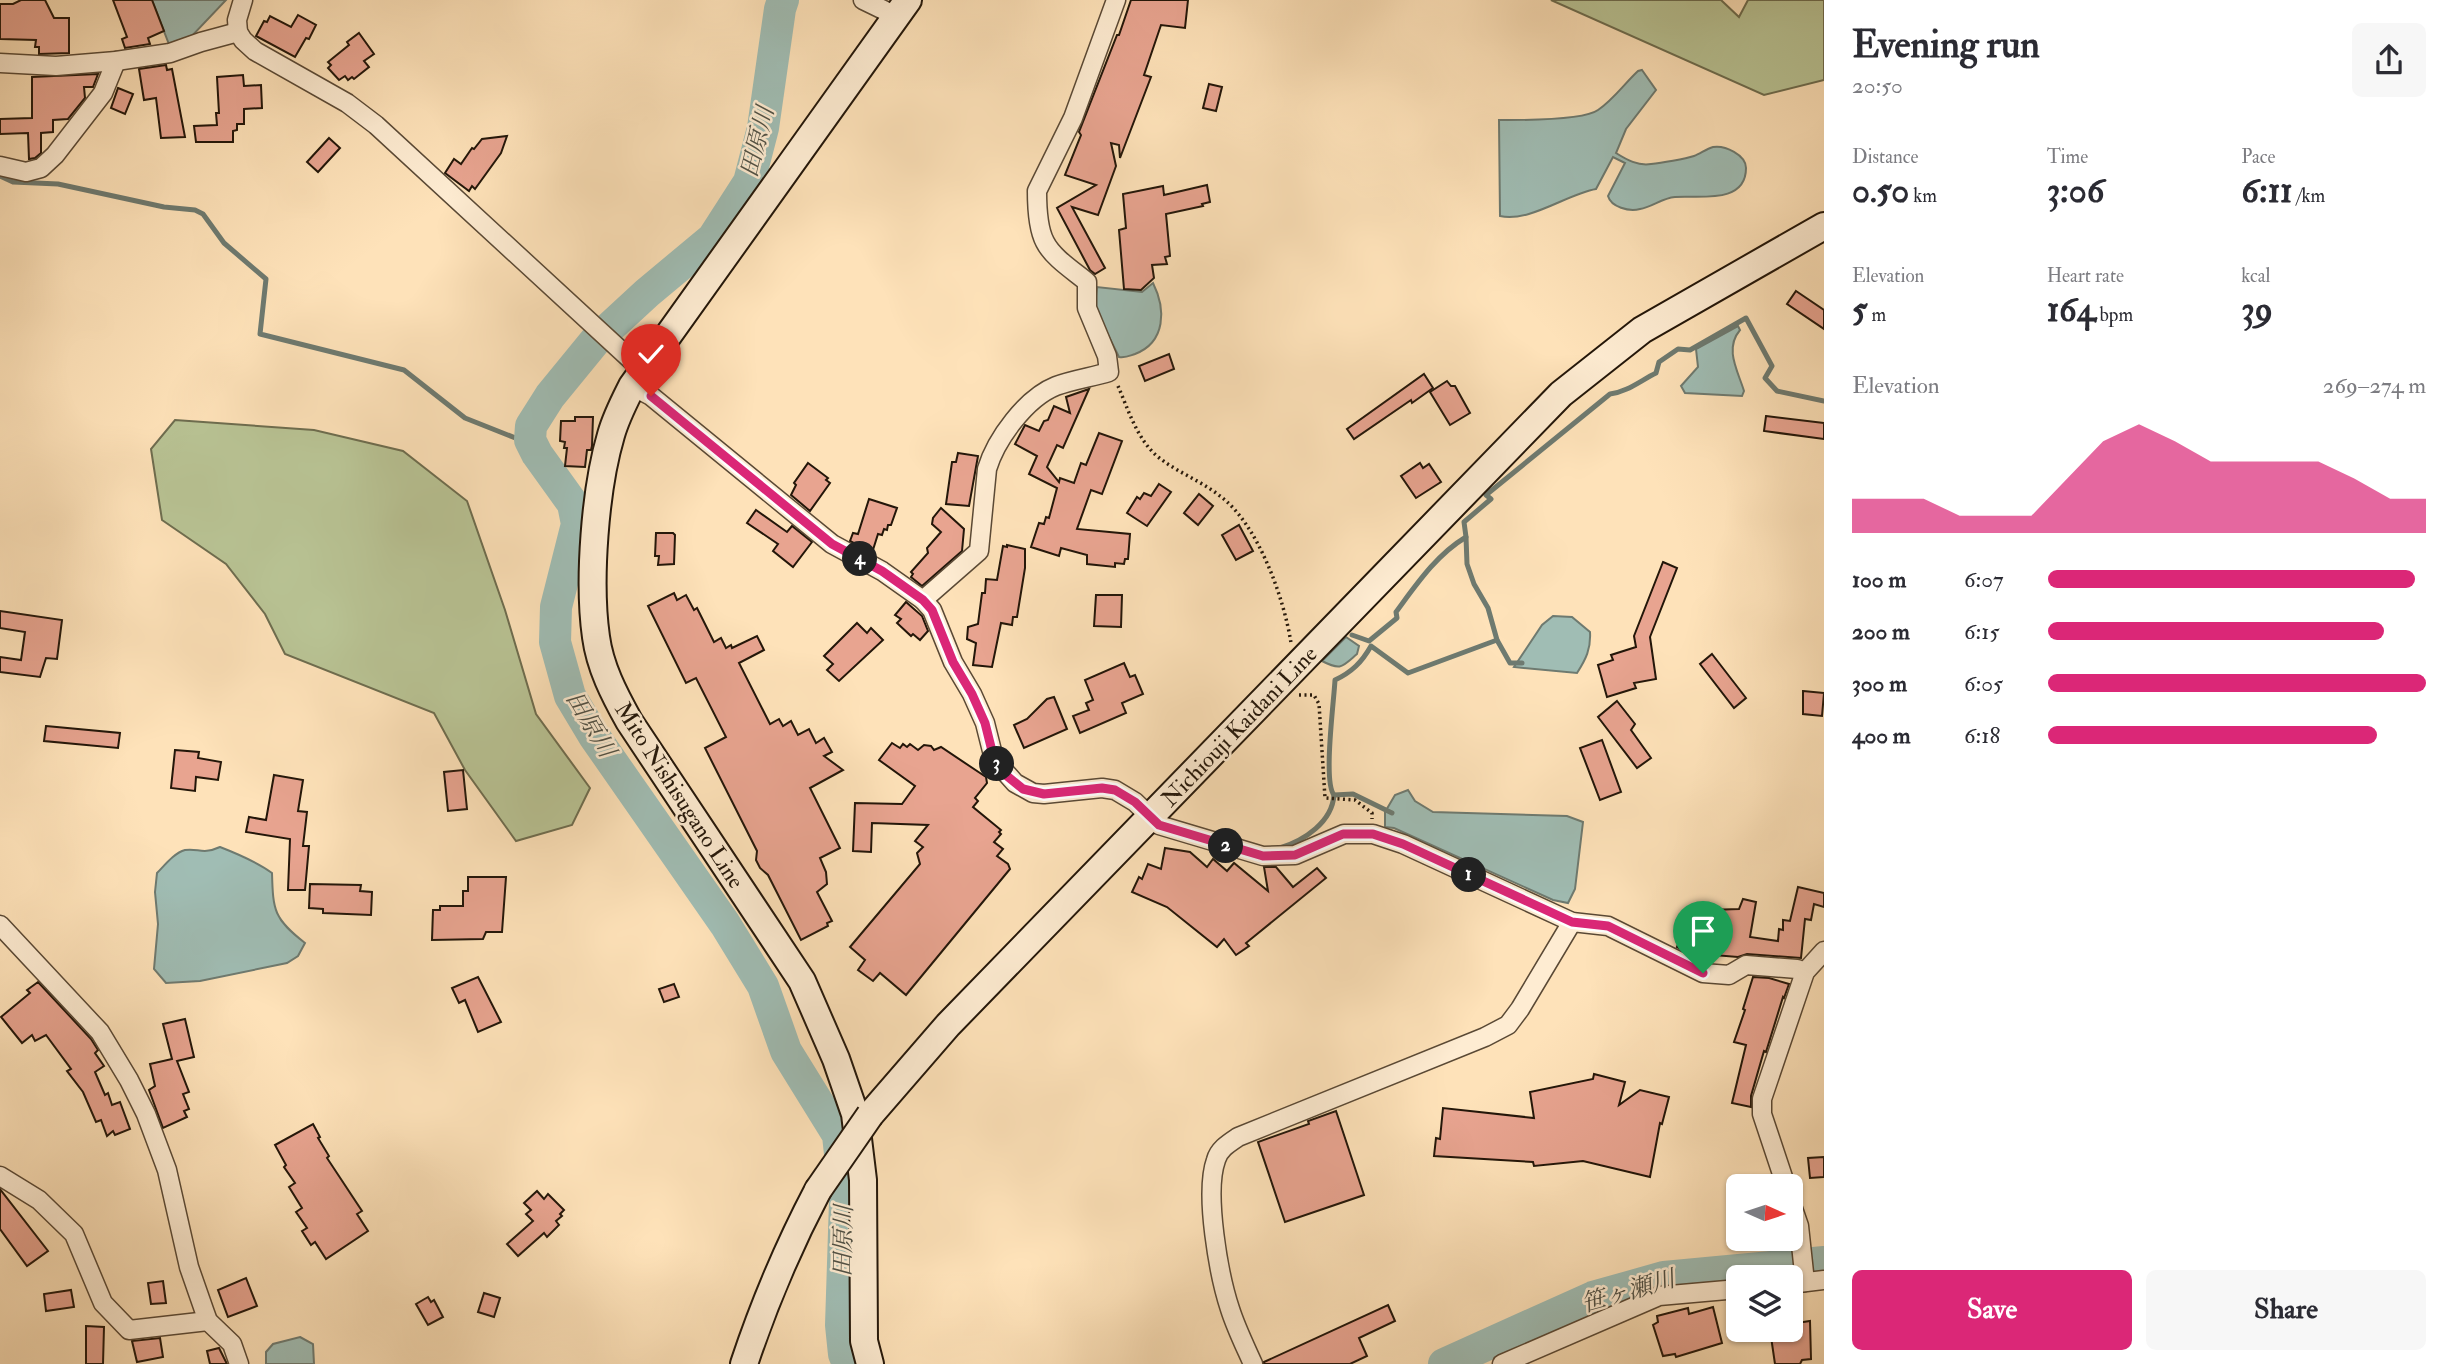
<!DOCTYPE html>
<meta charset="utf-8">
<style>
body{margin:0;font-family:"IM FELL Double Pica","Noto Serif JP",serif;background:#f7f7f7;color:#2b2b33;height:100vh;display:flex;flex-direction:column;font-size:26px;white-space:nowrap}
*{box-sizing:border-box;margin:0}
p{font-size:23px;color:#7c7c81}
.icon{flex:none;width:38px;height:38px;fill:none;stroke:currentColor;stroke-width:2;stroke-linecap:round;stroke-linejoin:round}
.map{position:relative;flex:1;overflow:hidden}
.sheet{display:flex;flex-direction:column;background:#fff;width:630px}
.sheet>*{flex:none}
.needle{width:46px;rotate:93deg}
.fabs{position:absolute;left:1726px;top:1174px;display:grid;gap:14px}
.fabs a{display:grid;place-items:center;width:77px;height:77px;border-radius:10px;background:#fff;box-shadow:0 2px 5px #0004;font-size:35px}
.pin{position:absolute;display:grid;place-items:center;width:60px;height:60px;color:#fff;margin:-72px -30px;border-radius:50% 50% 50% 0;rotate:-45deg;box-shadow:0 0 7px #0007}
.pin .icon{rotate:45deg}
.km{position:absolute;width:35px;height:35px;margin:-18px;border-radius:50%;background:#222;color:#fff;font-size:19px;line-height:35px;text-align:center}
.round{display:grid;place-items:center;flex:none;width:74px;height:74px;border-radius:10px;background:#f7f7f7}
.summary{display:flex;align-items:center;justify-content:space-between;height:119px;padding:0 28px}
h1{font-size:38px;font-weight:800;line-height:52px}
.metrics{display:grid;grid-template-columns:repeat(3,1fr);gap:10px;height:119px;padding:7px 28px}
.metrics div{display:grid;align-content:center}
.metrics b{font-size:35px;font-weight:800}
.metrics small{font-size:19px;font-weight:400}
.metrics p{font-size:19px}
.chart{height:196px;padding:14px 28px}
.chart p{display:flex;justify-content:space-between}
.chart svg{width:100%;height:126px;margin-top:7px;fill:#db2777;opacity:.7}
.action{display:flex;gap:14px;margin-top:auto;padding:14px 28px}
.action a{flex:1;height:80px;border-radius:10px;background:#db2777;color:#fff;font-size:28px;font-weight:800;line-height:80px;text-align:center}
.action a+a{background:#f7f7f7;color:#2b2b33}
ul{padding:0 28px;list-style:none;font-size:23px}
li{display:grid;grid-template-columns:112px 84px 1fr;align-items:center;height:52px}
li i{height:18px;border-radius:9px;background:#db2777}
main{display:flex;flex:1;min-height:0}
.map>svg:first-child{display:block}
.green{fill:#b9c495;stroke:#6e6d4f;stroke-width:2}
.water{fill:#a0bdb4;stroke:#6e7a70;stroke-width:2}
.lines{fill:none;stroke-linecap:round;stroke-linejoin:round}
.stream{stroke:#6e7a70;stroke-width:5}
.river{stroke:#a0bdb4;stroke-width:32}
.building{fill:#e8a490;stroke:#231609;stroke-width:2}
.street-casing{stroke:#5a4935;stroke-width:21}
.secondary-casing{stroke:#231609;stroke-width:30}
.path{stroke:#231609;stroke-width:3.5;stroke-dasharray:2 3.5;stroke-linecap:butt}
.street{stroke:#feecd2;stroke-width:18}
.secondary{stroke:#feecd2;stroke-width:26}
.secondary-bridge-casing{stroke:#231609;stroke-width:30;stroke-linecap:butt}
.secondary-bridge{stroke:#feecd2;stroke-width:26}
.route-casing{stroke:#fff;stroke-width:14}
.route{stroke:#db2777;stroke-width:9}
.labels{text-anchor:middle;stroke-width:5;stroke-linejoin:round;paint-order:stroke}
.street-label{font-size:23px;fill:#231609;stroke:#feecd2}
.water-label{font-size:24px;font-style:italic;fill:#4f5045;stroke:#feecd2}
</style>
<main>
<div class="map">
<svg width="1824" height="1364" viewBox="0 0 1824 1364">
<rect width="100%" height="100%" fill="#fee2b9"/>
<filter id="stains"><feTurbulence type="fractalNoise" baseFrequency=".00286" numOctaves="4"/><feColorMatrix values="0 0 0 0 .2 0 0 0 0 .09 0 0 0 0 .02 0 0 0 .5 -.17"/></filter>
<radialGradient id="worn" r=".72"><stop offset=".6" stop-color="#630" stop-opacity="0"/><stop offset="1" stop-color="#630" stop-opacity=".3"/></radialGradient>
<g class="green">
<path d="M1551 0H1721L1739 17 1748 0H1824V80L1764 95Z"/>
<path d="M175 420 314 430 403 451 467 501 505 610 536 714 590 788 572 825 516 841 465 770 434 713 285 654 265 614 226 564 162 520 151 449Z"/>
</g>
<g class="water">
<path d="M152 0H226L190 38 170 47Z"/>
<path d="M1642 70 1656 90 1626 129 1616 153C1627 160 1638 166 1651 164 1661 163 1685 159 1694 156 1700 154 1706 149 1713 147 1725 145 1746 155 1746 168 1746 205 1698 195 1675 197 1662 198 1652 207 1640 209 1629 212 1611 207 1608 196L1625 163 1613 157 1596 189C1567 194 1529 223 1500 216L1499 120C1519 120 1583 121 1598 110 1613 100 1625 83 1638 71Z"/>
<path d="M1153 283C1166 309 1166 342 1135 354 1129 356 1126 358 1119 357L1098 315 1095 304 1097 287 1142 292Z"/>
<path d="M1738 326 1740 330C1724 349 1738 371 1744 391L1742 396 1685 393 1681 386 1698 367 1696 349Z"/>
<path d="M1553 616 1572 617 1590 632C1591 649 1586 659 1577 673L1514 667 1542 625Z"/>
<path d="M1346 637 1359 646 1357 654C1342 667 1341 671 1322 661Z"/>
<path d="M1408 790 1415 801 1433 812 1567 816 1583 822 1575 889 1568 903 1553 900 1394 828 1385 827V812L1395 795Z"/>
<path d="M220 847C238 854 257 862 272 873 273 911 274 919 305 943L298 956 287 963 200 981 166 983 154 969 158 924 155 892 157 873C165 865 174 853 185 850 199 848 202 855 220 847Z"/>
<path d="M300 1337 313 1344 314 1364H266V1352L273 1344Z"/>
</g>
<g class="lines">
<g class="stream">
<path d="M0 176 13 182 58 184 164 207 195 210 203 214 224 243 266 279 260 334 404 370 465 418 518 439 530 440"/>
<path d="M1466 537 1467 564 1474 584 1488 608 1497 640 1510 663H1522"/>
<path d="M1352 635 1369 641 1397 618 1396 612C1416 585 1436 555 1466 537L1464 522 1491 499 1486 495 1610 394C1627 392 1640 381 1656 373L1659 362 1678 349 1690 350 1746 318 1772 366 1765 378 1777 391 1824 401"/>
<path d="M1334 795 1353 794 1392 813"/>
<path d="M1280 848C1305 840 1332 822 1334 795 1323 782 1334 701 1335 680 1352 672 1362 662 1371 646L1408 673 1497 640"/>
</g>
<g class="river">
<path d="M783 0 780 9 763 128 749 182 713 238 647 293 595 341 550 396 531 426 530 440 537 454 573 504 577 524 556 607 555 642 570 696 594 736 725 924 763 986 786 1051 838 1135 845 1201 841 1325 844 1354 848 1364"/>
<path d="M1444 1364 1593 1297 1664 1277 1824 1262"/>
</g>
</g>
<g class="building">
<path d="M21 0H45L54 18H69V53L39 54V47H35L36 40 0 39V4H13Z"/>
<path d="M113 0H152L164 31 148 38 150 44 125 48 122 39 127 37Z"/>
<path d="M1131 0H1188L1185 28 1161 25 1144 75 1151 77 1120 158 1119 145 1111 143 1116 166 1098 215 1072 207 1105 268 1095 274 1090 270 1057 208 1096 185 1065 175 1081 135 1079 132 1117 35H1119Z"/>
<path d="M298 15 316 25 309 39 306 38 295 57 256 36 264 21 267 22 270 16 291 27Z"/>
<path d="M359 33 374 54 364 61 369 67 354 79 352 77 348 80 345 76 339 80 328 68 331 65 328 62 349 45 347 42Z"/>
<path d="M166 65 167 70 172 69 185 137 161 138 156 98 144 100 139 69Z"/>
<path d="M98 74 93 87H84L85 98 68 119 53 120V132L41 133V153L35 158 29 159 28 133 0 134V119L32 118V77Z"/>
<path d="M243 75 244 86 261 85 262 108 244 109V124H237V130L233 131V142H196L194 126 217 125 216 113H219L217 77Z"/>
<path d="M1209 84 1222 87 1216 111 1203 108Z"/>
<path d="M118 88 133 94 125 114 111 108Z"/>
<path d="M507 136 501 153 475 189 472 186 469 191 445 173 454 159 461 164 472 148 474 149 482 139Z"/>
<path d="M329 138 340 148 318 172 307 162Z"/>
<path d="M1207 185 1210 202 1202 204 1203 206 1166 214 1170 256 1165 257 1167 264 1152 265 1154 278 1141 290 1124 289 1119 230 1126 228 1123 194 1163 186 1164 195Z"/>
<path d="M1796 291 1824 310V329L1787 304Z"/>
<path d="M1169 354 1174 369 1145 381 1139 366Z"/>
<path d="M1424 374 1433 388 1412 403 1411 400 1354 439 1347 429Z"/>
<path d="M1447 381 1451 386H1455L1470 413 1450 425 1430 392Z"/>
<path d="M1089 389 1063 448 1057 445 1047 467 1059 482 1060 478 1074 483 1081 463 1086 465 1099 433 1122 441 1102 494 1091 490 1077 529 1130 534 1128 559H1125L1124 564 1115 563V567L1087 564V555L1061 548 1059 556 1031 547 1039 523 1044 524 1046 517 1049 518 1057 488 1029 474 1037 456 1015 444 1025 425 1039 431 1044 421 1048 420 1054 406 1070 413 1066 397Z"/>
<path d="M1766 416 1824 423V439L1764 431Z"/>
<path d="M575 417H593L592 446 591 450H587L585 467 565 466 567 448H564L565 442 560 441 561 421H575Z"/>
<path d="M958 453 978 456 969 506 946 504 952 462H956Z"/>
<path d="M808 463 828 478 826 480 830 483 810 511 791 495 796 485 794 483Z"/>
<path d="M1420 463 1423 468 1429 464 1441 482 1416 498 1401 476Z"/>
<path d="M1159 484 1171 492 1147 526 1127 513 1137 497 1140 499 1144 493 1151 496Z"/>
<path d="M1199 494 1213 506 1198 525 1184 513Z"/>
<path d="M869 499 897 508 891 525H888L887 530 884 529 882 535 878 534 872 553 850 541 853 533 858 534Z"/>
<path d="M941 508 964 529 962 551 922 586 911 577 913 574 911 572 928 553 927 548 941 532 932 524 933 518Z"/>
<path d="M756 510 787 532 792 526 812 542 793 567 773 551 778 544 747 523Z"/>
<path d="M1239 525 1253 551 1236 560 1222 535Z"/>
<path d="M656 533H673L675 535 674 564 658 565 659 556H655Z"/>
<path d="M1007 545 1025 549V568L1017 617H1013L1012 625 1001 623 992 667 973 665 976 643 967 639 968 627 978 624 982 593H985L986 579 997 580 1003 546 1007 547Z"/>
<path d="M1663 562 1677 568 1650 637 1656 679 1634 683 1636 688 1607 697 1598 665 1613 660 1611 655 1636 647 1634 636Z"/>
<path d="M674 593 677 600 686 595 694 610 697 608 714 642 721 638 726 648 731 645 732 648 757 636 764 650 739 663 770 724 779 719 783 726 791 721 798 735 809 729 816 743 824 738 832 752 824 756 843 770 810 788 840 848 820 858 826 872 827 884 817 892 832 921 827 923 828 926 801 940 768 875 760 868 756 860 757 851 705 748 726 737 696 678 686 683 648 606Z"/>
<path d="M1096 595H1122L1121 627 1094 626Z"/>
<path d="M906 602 922 616 928 631 920 640 913 634 911 636 897 623 901 619 895 615Z"/>
<path d="M0 611 62 620 57 659 46 658 40 677 0 672V657L21 660 25 632 0 628Z"/>
<path d="M857 623 867 633 871 628 883 640 839 681 827 670 833 664 824 656Z"/>
<path d="M1712 654 1746 698 1734 708 1700 664Z"/>
<path d="M1124 663 1130 677 1135 675 1143 694 1122 703 1126 713 1080 733 1073 716 1089 710 1086 703 1093 700 1085 680Z"/>
<path d="M1803 691 1824 693 1822 716 1803 714Z"/>
<path d="M1054 697 1067 729 1024 748 1014 725 1027 719 1047 699Z"/>
<path d="M1617 701 1635 724 1631 730 1651 758 1637 768 1598 717Z"/>
<path d="M46 726 120 733 118 748 44 741Z"/>
<path d="M1602 740 1621 792 1600 800 1580 748Z"/>
<path d="M892 743 900 748 903 744 907 747 910 744 918 750 924 745 931 746 934 750 941 747 986 777 987 783 975 798 978 801 973 807 1001 830 999 832 1001 834 994 842 1003 849 997 856 1008 864 1010 869 906 995 880 973 873 981 858 970 865 960 850 947 920 864 917 853 923 847 915 841 928 825 872 823 871 852 853 851 855 803 902 804 915 786 879 760Z"/>
<path d="M175 750 199 752 198 758 221 762 218 780 196 777 195 791 171 788Z"/>
<path d="M463 770 467 809 448 811 444 772Z"/>
<path d="M274 775 303 780 298 811 307 812 303 846H309L305 890H288L290 839 246 832 249 817 266 820Z"/>
<path d="M1165 848 1190 852 1207 867 1213 859 1227 871 1234 863 1268 891 1264 867H1276L1293 887 1317 868 1326 878 1246 943 1249 946 1236 955 1224 939 1217 947 1167 907 1132 892 1139 877 1142 879 1148 864 1161 869Z"/>
<path d="M468 877H506L502 932H486L483 939 432 940 433 910H440V906H463V891H468Z"/>
<path d="M310 884 361 885 360 891 372 892 371 915 323 913V909L309 908Z"/>
<path d="M1798 887 1824 893V907L1814 904 1811 920 1805 919 1801 958 1747 954 1738 957 1714 955 1712 962H1706L1677 947 1682 933 1708 943 1709 910 1739 909 1743 899 1756 902 1750 937 1778 941 1779 929 1783 930V920L1790 921Z"/>
<path d="M478 977 501 1022 478 1032 465 1000 459 1003 452 988Z"/>
<path d="M1753 977 1769 978 1789 984 1784 998 1783 997 1766 1052 1764 1051 1751 1096V1107L1732 1103 1746 1045 1734 1042 1745 1010 1743 1009Z"/>
<path d="M38 982 91 1039 98 1050 95 1053 104 1066 95 1072 105 1095 108 1093 112 1105 120 1102 130 1129 115 1135 113 1131 107 1136 101 1120 96 1122 83 1092 67 1071 71 1069 46 1035 35 1041 32 1035 22 1043 1 1017 30 993 27 990Z"/>
<path d="M674 984 679 997 664 1002 659 989Z"/>
<path d="M185 1019 194 1057 177 1061 189 1092 183 1094 189 1109 184 1111 187 1117 163 1128 149 1090 155 1086 150 1064 172 1059 163 1024Z"/>
<path d="M1594 1074 1625 1082 1619 1105 1640 1090 1669 1097 1662 1124 1660 1123 1650 1177 1583 1161 1534 1166 1533 1162 1434 1156 1436 1138 1440 1139 1443 1108 1534 1118 1530 1092 1593 1079Z"/>
<path d="M1336 1111 1364 1195 1285 1222 1258 1142 1309 1124 1308 1121Z"/>
<path d="M313 1124 320 1137 318 1138 329 1156 327 1158 362 1211 357 1214 368 1231 326 1259 315 1242 311 1245 302 1231 307 1228 296 1212 302 1208 289 1187 295 1183 284 1167 286 1165 275 1145Z"/>
<path d="M1824 1157V1177L1810 1178 1808 1158Z"/>
<path d="M0 1189 48 1251 27 1266 0 1229Z"/>
<path d="M537 1191 544 1199 548 1194 564 1210 560 1214 562 1216 556 1221 559 1225 547 1237 544 1233 518 1256 507 1244 533 1221 526 1214 531 1210 524 1203Z"/>
<path d="M246 1278 257 1306 228 1317 218 1290Z"/>
<path d="M163 1281 166 1303 151 1304 148 1283Z"/>
<path d="M71 1290 74 1307 46 1311 44 1294Z"/>
<path d="M484 1293 500 1298 494 1317 478 1312Z"/>
<path d="M428 1297 431 1302 434 1300 443 1317 428 1325 416 1304Z"/>
<path d="M1388 1305 1395 1321 1359 1338 1367 1356 1350 1364H1264V1362Z"/>
<path d="M1713 1307 1722 1343 1676 1357 1675 1354 1663 1356 1653 1325 1658 1322 1657 1316 1688 1308 1689 1314Z"/>
<path d="M1810 1321 1811 1359 1802 1360 1800 1364H1775L1770 1330H1790V1324Z"/>
<path d="M86 1326 104 1327 103 1364H86Z"/>
<path d="M160 1338 163 1357 137 1362 132 1341Z"/>
<path d="M219 1348 227 1364H210L207 1351Z"/>
</g>
<g class="lines">
<g class="street-casing">
<g id="street">
<path d="M243 0 237 20 238 32 243 40 255 51 347 103 376 125 642 370"/>
<path d="M863 0 896 16"/>
<path d="M0 63 56 66 116 61 170 53 201 42 238 32"/>
<path d="M0 166 26 172 41 168 55 155 103 93 116 61"/>
<path d="M632 386 651 396 832 544 882 571 923 600 979 551 987 469C996 439 1026 398 1056 386 1072 380 1092 377 1109 372L1107 356 1087 308V282C1074 271 1053 258 1045 242 1038 229 1037 206 1037 191L1073 118 1116 0"/>
<path d="M923 600 932 610 953 662 972 694 985 723 992 751 998 764 1015 783 1033 793 1044 794 1102 788 1115 790 1135 802 1159 825 1263 856 1295 855 1344 834H1373L1403 844 1572 922 1608 926 1703 973 1729 975 1746 965 1797 969 1805 972"/>
<path d="M0 925 100 1032 129 1080 146 1114 167 1170 189 1267 204 1310 208 1321 232 1344 239 1364"/>
<path d="M0 1176 39 1200 74 1234 103 1303 129 1330 208 1321"/>
<path d="M1786 1186 1762 1114V1099L1805 972 1824 951"/>
<path d="M1790 1200 1799 1226 1805 1282"/>
<path d="M1790 1284 1824 1280"/>
<path d="M1253 1364C1245 1346 1236 1328 1230 1309 1219 1276 1204 1193 1216 1160 1219 1149 1229 1143 1238 1137L1485 1037 1508 1025 1520 1009 1572 922"/>
<path d="M1502 1364 1659 1296 1738 1289"/>
</g>
</g>
<g class="secondary-casing">
<g id="secondary">
<path d="M870 1115 948 1025 1561 394 1642 330 1824 226"/>
<path d="M744 1364C764 1304 788 1247 818 1190"/>
<path d="M870 1364 864 1341 863 1180 855 1114 836 1059 802 981 629 721C614 694 600 667 596 637 588 581 595 489 611 435 616 417 624 402 632 386L908 0"/>
</g>
</g>
<g class="path">
<path d="M1118 386C1128 409 1137 439 1157 456 1176 472 1200 480 1220 496 1258 524 1284 598 1291 643"/>
<path d="M1299 695H1314L1319 704 1325 798 1355 800 1372 813V819"/>
</g>
<use href="#street" class="street"/>
<use href="#secondary" class="secondary"/>
<g class="secondary-bridge-casing">
<path id="secondary-bridge" d="M818 1190 870 1115"/>
</g>
<use href="#secondary-bridge" class="secondary-bridge"/>
</g>
<g class="lines">
<g class="route-casing">
<path id="route" d="M651 396 832 544 882 571 923 600 932 610 953 662 972 694 985 723 992 751 998 764 1007 776 1023 789 1044 794 1102 788 1115 790 1135 802 1159 825 1263 856 1295 855 1343 834H1373L1403 844 1572 922 1608 926 1703 973"/>
</g>
<use href="#route" class="route"/>
</g>
<g class="labels">
<g class="street-label">
<text transform="translate(1239 726) rotate(-46)" y="8">Nichiouji Kaidani Line</text>
<text transform="translate(680 795) rotate(57)" y="8">Mito Nishisugano Line</text>
</g>
<g class="water-label">
<text transform="translate(757 142) rotate(-76)" y="8">田原川</text>
<text transform="translate(591 724) rotate(59)" y="8">田原川</text>
<text transform="translate(843 1241) rotate(-89)" y="8">田原川</text>
<text transform="translate(1628 1291) rotate(-16)" y="8">笹ヶ瀬川</text>
</g>
</g>
<rect width="100%" height="100%" filter="url(#stains)"/>
<rect width="100%" height="100%" fill="url(#worn)"/>
</svg>
<div class="fabs">
<a><svg class="needle" viewBox="-14 -14 28 28"><path d="M0-13l5 13h-10z" fill="#e53935"/><path d="M0 13l5-13h-10z" fill="#7c7c81"/></svg></a>
<a><svg class="icon" aria-label="layers" viewBox="0 0 24 24"><path d="M12 4l9 5-9 5-9-5zM3 14l9 5 9-5"/></svg></a>
</div>
<div class="pin" style="left:1703px;top:973px;background:#1e9e55"><svg class="icon" aria-label="arrive" viewBox="0 0 24 24"><path d="M6 21V4h12l-3 4 3 4H6"/></svg></div>
<div class="pin" style="left:651px;top:396px;background:#d93025"><svg class="icon" aria-label="check" viewBox="0 0 24 24"><path d="M5 12l5 5 9-10"/></svg></div>
<b class="km" style="left:1469px;top:875px">1</b>
<b class="km" style="left:1226px;top:846px">2</b>
<b class="km" style="left:997px;top:764px">3</b>
<b class="km" style="left:860px;top:559px">4</b>
</div>
<section class="sheet">
<div class="summary"><div><h1>Evening run</h1><p>20:50</p></div><a class="round"><svg class="icon" aria-label="share" viewBox="0 0 24 24"><path d="M12 15V3M7 8l5-5 5 5M5 13v7h14v-7"/></svg></a></div>
<div class="metrics">
<div><p>Distance</p><b>0.50<small> km</small></b></div>
<div><p>Time</p><b>3:06</b></div>
<div><p>Pace</p><b>6:11<small> /km</small></b></div>
</div>
<div class="metrics">
<div><p>Elevation</p><b>5<small> m</small></b></div>
<div><p>Heart rate</p><b>164<small> bpm</small></b></div>
<div><p>kcal</p><b>39</b></div>
</div>
<div class="chart"><p><span>Elevation</span>269–274 m</p>
<svg viewBox="0 0 160 44" preserveAspectRatio="none"><path d="M0 44V32L10 32L20 32L30 38L40 38L50 38L60 25L70 12L80 6L90 12L100 19L110 19L120 19L130 19L140 25L150 32L160 32V44z"/></svg>
</div>
<ul>
<li><b>100 m</b>6:07<i style="width:97%"></i></li>
<li><b>200 m</b>6:15<i style="width:89%"></i></li>
<li><b>300 m</b>6:05<i style="width:100%"></i></li>
<li><b>400 m</b>6:18<i style="width:87%"></i></li>
</ul>
<div class="action"><a>Save</a><a>Share</a></div>
</section>
</main>
